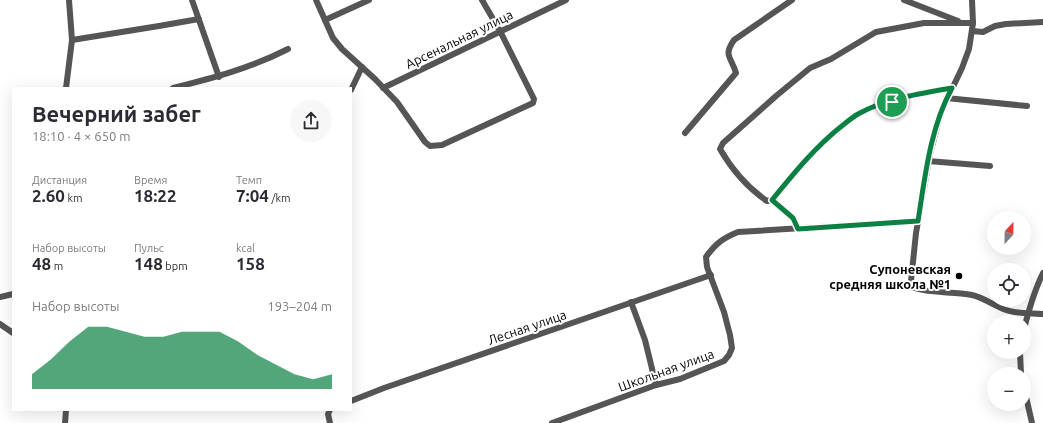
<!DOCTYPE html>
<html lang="ru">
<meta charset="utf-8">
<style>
body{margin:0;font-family:Ubuntu,sans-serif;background:#f7f7f7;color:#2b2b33;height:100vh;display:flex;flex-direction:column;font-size:15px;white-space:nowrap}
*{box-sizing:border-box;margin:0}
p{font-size:13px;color:#7c7c81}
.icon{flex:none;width:22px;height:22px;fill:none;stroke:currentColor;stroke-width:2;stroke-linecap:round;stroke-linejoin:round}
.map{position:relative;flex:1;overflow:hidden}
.details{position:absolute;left:12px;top:87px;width:340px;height:324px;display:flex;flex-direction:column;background:#fff;border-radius:0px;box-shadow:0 4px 16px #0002}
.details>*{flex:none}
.needle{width:26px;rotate:22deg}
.tools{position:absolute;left:987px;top:211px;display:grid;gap:8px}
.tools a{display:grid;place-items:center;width:44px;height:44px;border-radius:50%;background:#fff;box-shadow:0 4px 16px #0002;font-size:20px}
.pin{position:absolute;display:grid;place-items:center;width:34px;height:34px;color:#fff;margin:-17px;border:2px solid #fff;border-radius:50%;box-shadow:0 1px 4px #0007}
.round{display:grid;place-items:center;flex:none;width:42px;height:42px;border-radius:21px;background:#f7f7f7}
.headline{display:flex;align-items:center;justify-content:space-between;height:68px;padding:0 20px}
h1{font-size:22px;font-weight:600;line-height:30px}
.figures{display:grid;grid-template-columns:repeat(3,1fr);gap:6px;height:68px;padding:4px 20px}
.figures div{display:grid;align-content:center}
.figures b{font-size:17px;font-weight:600}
.figures small{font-size:11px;font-weight:400}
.figures p{font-size:11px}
.chart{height:112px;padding:8px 20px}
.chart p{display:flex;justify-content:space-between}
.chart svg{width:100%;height:72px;margin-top:4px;fill:#0b8043;opacity:.7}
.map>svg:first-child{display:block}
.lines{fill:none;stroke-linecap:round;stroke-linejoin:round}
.street{stroke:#555;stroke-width:6}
.route-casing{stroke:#fff;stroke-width:8}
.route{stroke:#0b8043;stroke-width:5}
.poi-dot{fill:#000;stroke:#fff;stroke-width:1.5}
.labels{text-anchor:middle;stroke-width:4;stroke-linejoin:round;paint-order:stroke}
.street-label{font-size:13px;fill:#000;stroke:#fff}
.poi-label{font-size:13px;font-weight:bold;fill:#000;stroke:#fff;text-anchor:end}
</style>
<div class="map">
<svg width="1043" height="423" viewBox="0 0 1043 423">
<rect width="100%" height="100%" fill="#fff"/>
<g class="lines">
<g class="street">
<path d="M192 0 219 77"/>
<path d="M316 0 333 38 342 49 375 79 397 102 425 142 430 146 442 145 533 103 534 99 500 31 482 0"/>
<path d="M904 0 958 21"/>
<path d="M972 0 973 23 969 49 962 68 941 112 930 154 916 233 911 281 914 288C934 294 952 291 972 295 985 298 994 306 1006 310 1017 314 1031 313 1043 314"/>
<path d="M325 20 369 0"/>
<path d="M972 31 983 32 995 26 1006 24 1043 22"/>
<path d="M72 40 159 26 199 19"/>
<path d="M66 88 72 40 69 0"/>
<path d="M173 88C213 78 251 68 288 49"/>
<path d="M383 88 566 0"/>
<path d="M351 90 362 67"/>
<path d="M946 98 1027 106"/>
<path d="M685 133 736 73C731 56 723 56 734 40L792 0"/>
<path d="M928 161 990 166"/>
<path d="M772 200 767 201C748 188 731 168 720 149L723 143 776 96 810 68 831 59 876 32 924 23H973"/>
<path d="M798 229 793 218 772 200C794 173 816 146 843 125 848 121 853 117 858 114 885 99 922 93 952 88"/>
<path d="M0 297 13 294"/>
<path d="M631 302 645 340 656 385"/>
<path d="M0 324 13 333"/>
<path d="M1024 329C1029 309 1034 291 1043 273"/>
<path d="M1020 352 1021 374"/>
<path d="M1024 388 1032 423"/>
<path d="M351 401 384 388 711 275"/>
<path d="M65 423 66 410"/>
<path d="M330 423 328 414 330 410"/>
<path d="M552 423 656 385 680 379 724 361 729 355 732 348 730 335 724 312 707 267 706 257C715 244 723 238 738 232L918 221"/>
</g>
</g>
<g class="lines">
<g class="route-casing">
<path id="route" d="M952 88C930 128 925 177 918 221L798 229 793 218 772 200C794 173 816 146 843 125 848 121 853 117 858 114 885 99 922 93 952 88Z"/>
</g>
<use href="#route" class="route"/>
</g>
<circle class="poi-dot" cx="959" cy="276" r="4"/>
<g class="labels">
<g class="street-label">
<text transform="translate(459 39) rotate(-26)" y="5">Арсенальная улица</text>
<text transform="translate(527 327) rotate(-19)" y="5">Лесная улица</text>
<text transform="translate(666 370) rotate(-20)" y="5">Школьная улица</text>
</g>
<g class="poi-label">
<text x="951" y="274">Супоневская<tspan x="951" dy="15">средняя школа №1</tspan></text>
</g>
</g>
</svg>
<div class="tools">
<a><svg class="needle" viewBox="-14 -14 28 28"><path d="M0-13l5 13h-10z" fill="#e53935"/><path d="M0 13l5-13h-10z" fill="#7c7c81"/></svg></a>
<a><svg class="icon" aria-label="locate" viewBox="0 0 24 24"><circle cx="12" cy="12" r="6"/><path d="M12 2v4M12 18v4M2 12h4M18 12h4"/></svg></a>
<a>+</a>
<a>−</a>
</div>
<div class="pin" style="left:892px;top:102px;background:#1e9e55"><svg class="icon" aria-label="arrive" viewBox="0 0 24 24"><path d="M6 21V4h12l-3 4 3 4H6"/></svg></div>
<section class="details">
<div class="headline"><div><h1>Вечерний забег</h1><p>18:10 · 4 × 650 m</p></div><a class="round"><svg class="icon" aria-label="share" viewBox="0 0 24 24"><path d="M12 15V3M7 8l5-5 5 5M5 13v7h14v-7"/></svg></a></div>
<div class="figures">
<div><p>Дистанция</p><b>2.60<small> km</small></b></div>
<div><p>Время</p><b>18:22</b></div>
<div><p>Темп</p><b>7:04<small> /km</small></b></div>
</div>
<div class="figures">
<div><p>Набор высоты</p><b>48<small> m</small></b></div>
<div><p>Пульс</p><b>148<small> bpm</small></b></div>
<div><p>kcal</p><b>158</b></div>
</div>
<div class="chart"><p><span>Набор высоты</span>193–204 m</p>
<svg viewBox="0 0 160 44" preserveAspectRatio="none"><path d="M0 44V35L10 26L20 15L30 6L40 6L50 9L60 12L70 12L80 9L90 9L100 9L110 15L120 23L130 29L140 35L150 38L160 35V44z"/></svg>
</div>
</section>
</div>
